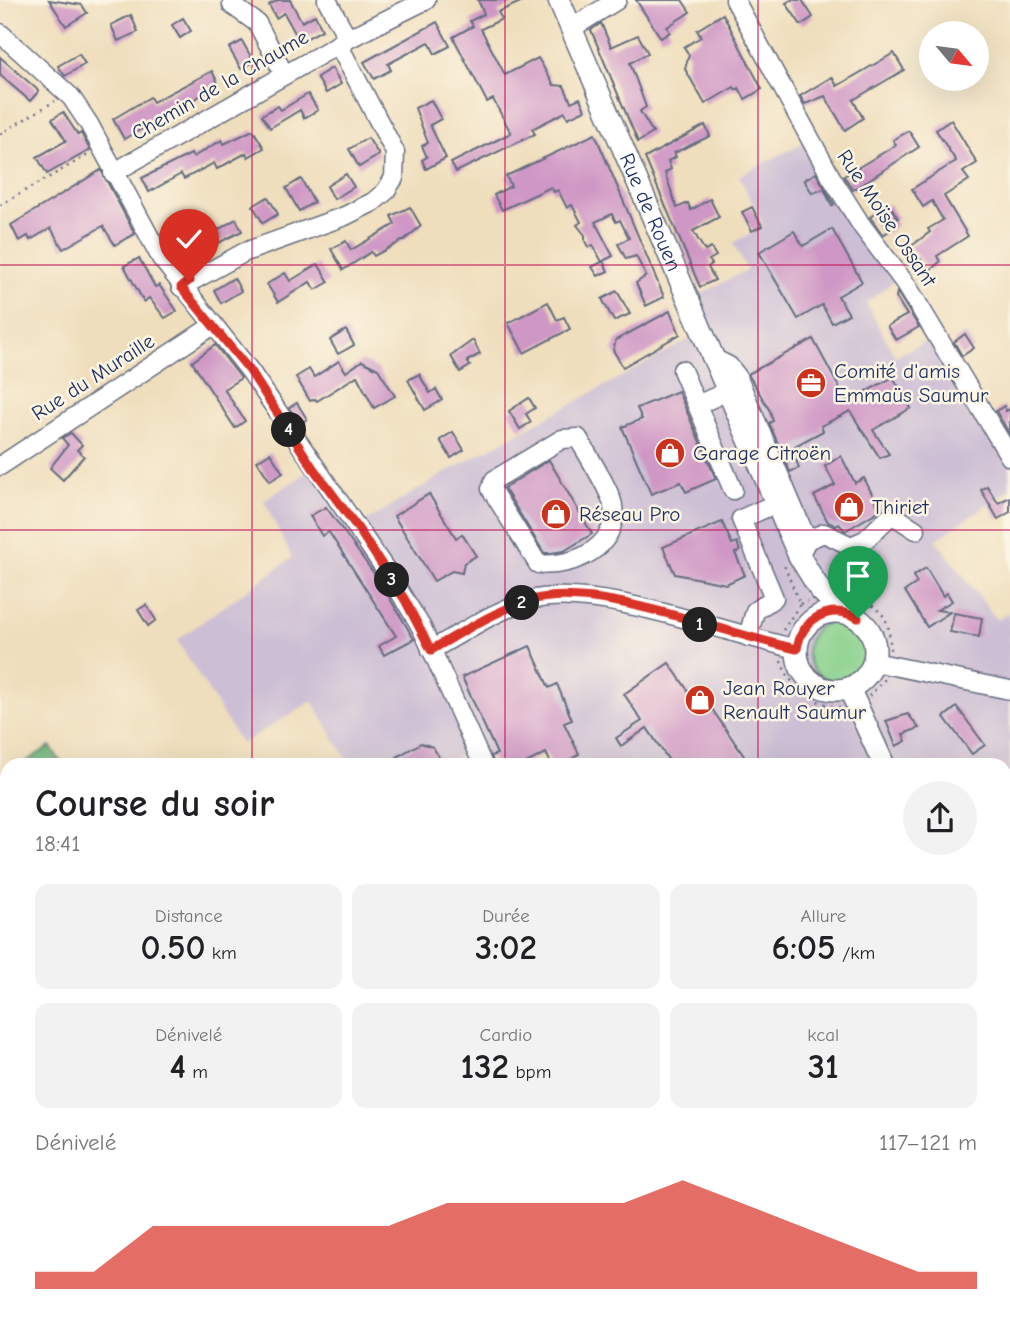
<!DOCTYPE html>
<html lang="fr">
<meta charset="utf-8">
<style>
body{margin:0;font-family:"Comic Neue",sans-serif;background:#f2f2f2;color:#202124;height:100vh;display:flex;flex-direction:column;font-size:26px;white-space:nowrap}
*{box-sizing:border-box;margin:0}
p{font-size:23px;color:#757577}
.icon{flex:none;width:38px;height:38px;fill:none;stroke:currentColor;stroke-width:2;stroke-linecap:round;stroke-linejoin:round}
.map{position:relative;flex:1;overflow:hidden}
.details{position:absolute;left:0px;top:758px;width:1012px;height:569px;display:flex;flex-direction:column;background:#fff;border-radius:21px 21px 0 0;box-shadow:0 7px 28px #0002}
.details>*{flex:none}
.needle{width:46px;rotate:119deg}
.fabs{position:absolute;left:919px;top:21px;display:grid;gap:14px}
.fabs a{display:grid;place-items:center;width:70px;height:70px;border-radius:50%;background:#fff;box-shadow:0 7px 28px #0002;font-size:35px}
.pin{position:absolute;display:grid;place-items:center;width:60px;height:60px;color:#fff;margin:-72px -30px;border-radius:50% 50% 50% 0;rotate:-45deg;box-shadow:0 0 7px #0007}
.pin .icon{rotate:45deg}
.km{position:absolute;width:35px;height:35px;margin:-18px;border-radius:50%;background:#222;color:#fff;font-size:19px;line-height:35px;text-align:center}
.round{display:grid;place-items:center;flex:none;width:74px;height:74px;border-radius:37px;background:#f2f2f2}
.summary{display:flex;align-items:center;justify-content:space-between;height:119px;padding:0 35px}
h1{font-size:38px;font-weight:600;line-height:52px}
.metrics{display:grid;grid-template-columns:repeat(3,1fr);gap:10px;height:119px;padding:7px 35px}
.metrics div{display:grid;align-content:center;border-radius:14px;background:#f2f2f2;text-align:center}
.metrics b{font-size:35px;font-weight:600}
.metrics small{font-size:19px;font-weight:400}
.metrics p{font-size:19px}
.chart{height:196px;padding:14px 35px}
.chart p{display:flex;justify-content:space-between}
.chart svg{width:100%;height:126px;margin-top:7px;fill:#d93025;opacity:.7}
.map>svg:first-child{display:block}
.industrial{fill:#ccbed4}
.green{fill:#8bd28e;stroke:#538076;stroke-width:2}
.forest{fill:#70b479;stroke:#46726c;stroke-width:2}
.building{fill:#cf97c5}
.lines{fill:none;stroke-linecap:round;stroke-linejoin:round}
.minor-casing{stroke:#656c7f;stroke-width:21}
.major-casing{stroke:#656c7f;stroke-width:24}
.path{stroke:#656c7f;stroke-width:2.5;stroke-dasharray:2 5;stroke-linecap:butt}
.minor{stroke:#fff;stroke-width:18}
.major{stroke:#fff;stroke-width:21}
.route-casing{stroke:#fff;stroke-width:14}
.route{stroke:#d93025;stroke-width:9}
.grid{fill:none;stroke:#c2185b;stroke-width:2;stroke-opacity:0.55}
.labels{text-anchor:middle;stroke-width:5;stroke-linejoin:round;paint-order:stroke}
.street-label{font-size:21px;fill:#1b2f5e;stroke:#fcf5e5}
.poi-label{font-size:21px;fill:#1b2f5e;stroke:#fcf5e5;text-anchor:start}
</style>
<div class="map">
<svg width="1010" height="1326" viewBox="0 0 1010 1326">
<rect width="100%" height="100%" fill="#fcf5e5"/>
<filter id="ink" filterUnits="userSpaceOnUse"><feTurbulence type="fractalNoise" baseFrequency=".0143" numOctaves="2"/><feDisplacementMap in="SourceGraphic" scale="14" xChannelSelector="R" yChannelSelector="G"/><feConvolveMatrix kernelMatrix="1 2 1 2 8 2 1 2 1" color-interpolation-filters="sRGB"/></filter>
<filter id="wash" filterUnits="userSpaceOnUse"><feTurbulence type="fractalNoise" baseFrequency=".00686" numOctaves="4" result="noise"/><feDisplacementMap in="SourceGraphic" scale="28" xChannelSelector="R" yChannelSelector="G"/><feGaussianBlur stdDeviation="1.57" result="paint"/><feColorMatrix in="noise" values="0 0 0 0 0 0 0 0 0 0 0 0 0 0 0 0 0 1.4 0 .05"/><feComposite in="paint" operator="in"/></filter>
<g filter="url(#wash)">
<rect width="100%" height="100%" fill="#efdebc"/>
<path class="industrial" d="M810 139 900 276 866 303 895 356 936 337 1010 457V489L936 540 997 620 1010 612V1326H966L959 1320H1004V765H573L558 728 476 765H464L460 754 445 765H350L312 701 241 744 177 640 292 558 264 501 313 468 357 527 445 473 701 333 688 301 747 270 733 243 764 226 739 176Z"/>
<circle class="green" cx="836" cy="651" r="29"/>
<g class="forest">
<path d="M50 746 63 765H21Z"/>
<path d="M7 774V1131L0 1121V778Z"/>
</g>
<g id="blocks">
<g class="building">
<path d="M49 0 82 5 87 13 66 26Z"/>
<path d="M278 0H290L302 22 315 15 322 30 300 42 284 13 276 18 269 5Z"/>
<path d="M478 0H525L498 12 502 19 481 29 505 75 538 58 554 85 564 86 571 102 580 98 585 110 568 118 565 112 532 129 535 134 456 172 451 163 511 133 493 99 487 102 453 37 473 26 470 21 484 14Z"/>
<path d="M636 0H682L690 12 667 27 670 32 661 38Z"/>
<path d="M791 0H802L813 17 801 25 786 3Z"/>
<path d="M723 14 762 89 745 99 739 88 736 90 734 87 705 104 685 69 689 55 684 47 701 37 697 30Z"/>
<path d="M131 15 138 32 118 41 111 25Z"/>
<path d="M183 18 191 31 180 38 172 25Z"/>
<path d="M437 22 450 46 435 54 429 42 388 64 391 70 374 79 364 62Z"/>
<path d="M601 23 611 47 638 35 648 53 630 63 646 107 640 111 653 133 638 142 591 30Z"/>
<path d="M242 41 254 62 241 69 229 48Z"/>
<path d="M894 53 904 70 853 100 863 118 845 130 825 96 805 104 800 96 832 77 837 86Z"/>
<path d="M79 54 85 64 65 76 58 66Z"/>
<path d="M0 57 39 91 30 101 0 75Z"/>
<path d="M332 68 341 84 326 93 317 77Z"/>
<path d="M212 71 219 85 124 139 113 119 150 97 153 102Z"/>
<path d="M308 94 318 110 304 118 300 110 270 128 262 115 278 106 281 110Z"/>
<path d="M431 100 441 119 430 125 446 158 426 169 422 160 427 157 422 146 428 143 415 108Z"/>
<path d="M63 112 78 135 81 133 90 150 47 174 37 157 66 141 52 119Z"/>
<path d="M951 120 977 163 963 172 969 180 944 196 968 236 937 256 940 262 930 270 910 247 930 232 928 229 943 220 932 201 923 207 912 189 956 161 936 130Z"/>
<path d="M705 125 710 136 674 153 676 157 668 161 671 169 665 173 677 208 688 203 691 210 710 199 719 217 693 231 705 251 711 248 716 256 709 260 712 264 708 267 715 280 700 287 645 158Z"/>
<path d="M253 130 264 148 248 157 246 153 217 169 214 163 184 179 181 174 149 192 142 178 191 154 193 157 222 140 224 144Z"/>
<path d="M909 131 919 147 853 190 844 176 896 145 893 140Z"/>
<path d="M595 134 664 297 646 306 636 283 646 276 636 256 626 259 618 244 629 238 620 220 616 222 612 214 595 222 613 256 603 261 608 271 598 276 592 267 602 262 593 245 588 247 585 241V235L577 225 581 222 572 205 567 208 558 190 554 192 551 187 502 210 494 195 511 186 506 176Z"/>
<path d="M368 138 379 155 359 167 349 149Z"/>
<path d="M101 170 135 234 115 245 103 226 63 249 51 228 30 240 28 236 19 241 11 225Z"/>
<path d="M816 173 834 204 832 206 824 189 812 193 804 180Z"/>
<path d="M346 174 354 187 334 199 327 186Z"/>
<path d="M301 179 314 202 299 211 286 188Z"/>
<path d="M268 197 278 214 263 223 253 206Z"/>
<path d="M889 204 898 218 894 221 897 225 883 235 870 217Z"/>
<path d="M410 207 421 226 404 240 374 256 371 252 343 270 331 249 346 241 351 250 395 224 391 216Z"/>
<path d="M752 207 762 226 752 231 742 212Z"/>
<path d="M236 219 242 231 191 257 183 243 208 228 211 234Z"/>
<path d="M832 229 862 282 838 296 849 314 832 323 822 305 798 319 759 252 794 231 803 246Z"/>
<path d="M139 258 155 287 159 285 177 311 165 318 149 298 144 302 124 266Z"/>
<path d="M318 264 329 282 315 290 310 282 278 302 267 284 285 273 290 281Z"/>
<path d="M234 278 241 291 221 303 214 290Z"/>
<path d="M617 291 630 314 614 321 602 299Z"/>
<path d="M897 292 919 327 896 340 887 326 907 315 896 297Z"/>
<path d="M548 302 557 320 564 317 570 329 524 353 508 323Z"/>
<path d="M670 311 680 334 623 367 613 350 616 340Z"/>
<path d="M346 330 354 345 338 354 330 340Z"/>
<path d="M965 334 974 348 962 356 954 342Z"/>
<path d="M813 339 847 402 893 377 911 408 873 430 889 454 880 458 850 411 821 426 823 431 795 446 800 458 796 460 799 468 790 472 769 423 773 421 770 411 748 374Z"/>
<path d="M473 340 480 354 467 361 470 366 460 372 451 356Z"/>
<path d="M215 345 241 378 224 389 245 421 235 428 192 362Z"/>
<path d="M339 361 346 372 362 361 378 369 395 396 374 408 357 376 317 401 315 399 310 401 296 377 309 369 314 377Z"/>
<path d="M419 374 430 393 436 389 442 400 425 410 408 380Z"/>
<path d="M678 391 716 479 686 492 681 482 651 494 622 427 642 419 637 408Z"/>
<path d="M529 398 535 408 526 414 531 422 520 429 509 411Z"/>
<path d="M297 403 307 419 300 424 289 408Z"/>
<path d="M1004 406 1006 411 1010 409V435L996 411Z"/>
<path d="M453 432 464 450 451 458 440 440Z"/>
<path d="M71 433 82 445 77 450 84 456 63 480 50 468 68 445 62 438Z"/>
<path d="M270 453 283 473 270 481 257 461Z"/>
<path d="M841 456 855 483 864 478 880 510 845 531 839 524 836 526 828 522 814 496 835 485 825 466Z"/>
<path d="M549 460 592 534 564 551 551 553H544L504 488Z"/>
<path d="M987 486 998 503 1010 497V512L998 519 981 490Z"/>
<path d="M429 494 456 538 462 534 476 556 464 563 462 573 452 571 434 581 394 516Z"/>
<path d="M326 507 380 582 414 639 384 655 379 646 396 636 329 532 322 536 310 516Z"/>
<path d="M722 522 732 544 737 542 740 551 735 553 745 575 726 584 675 574 663 547Z"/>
<path d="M926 568 943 596 947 593 952 601 937 610 950 612 927 627 905 591 917 583 913 576Z"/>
<path d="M146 605 156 620 148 626 138 610Z"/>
<path d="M954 613 982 618 979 637 950 632Z"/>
<path d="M530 646 549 688 557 684 572 720 564 723 579 754 562 765H552L546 753 522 765H494L491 756 497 754 462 677Z"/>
<path d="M669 663 702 711 710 706 750 765H672L647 728 621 746 616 738 642 721 624 694Z"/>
<path d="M957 707 985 745 972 754 944 717Z"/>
<path d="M908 714 919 728 903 734 906 741 896 746 886 721Z"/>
<path d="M421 743 433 747 440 759 431 765H401L397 757Z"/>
</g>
</g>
</g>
<g filter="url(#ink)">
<use href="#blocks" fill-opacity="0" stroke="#656c7f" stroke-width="2"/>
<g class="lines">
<g class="minor-casing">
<g id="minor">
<path d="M327 0 348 39"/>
<path d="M735 0 831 177 862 226 907 286 1010 457"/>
<path d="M232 5 257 23 284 74"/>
<path d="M572 28 617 0"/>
<path d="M0 33 71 97 89 124 161 258 250 371 390 576 422 628 483 765"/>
<path d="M113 173 348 39 426 0"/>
<path d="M181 287 245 252 345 216 373 202 385 192 394 178 395 152 338 44"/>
<path d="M711 357 729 366 737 376 807 540 799 556"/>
<path d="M682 370 733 490"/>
<path d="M697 405 726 392"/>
<path d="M578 438C586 452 612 493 613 506 619 548 572 568 538 564L491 489 494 480 562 439Z"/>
<path d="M0 466 212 326"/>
<path d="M807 540 824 533 851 546 865 540 889 517H896L916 530"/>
<path d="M748 637 755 611 774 598 741 519 768 507H778"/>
<path d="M431 650C464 632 495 610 531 600 597 583 727 634 797 649"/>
<path d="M874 662 1010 690"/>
<path d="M971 1320 978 1326"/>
</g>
</g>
<g class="major-casing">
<g id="major">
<path id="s1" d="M559 0 799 556 820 590 842 611"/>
<circle cx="836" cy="651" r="39"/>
<path d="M849 688 884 765"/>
<path d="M1004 1045 1010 1057"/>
</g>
</g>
<g class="path">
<path d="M0 134 55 101"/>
<path d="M0 205 88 155"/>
<path d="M847 592C880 609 891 612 890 651"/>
<path d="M800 604 807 601"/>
<path d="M783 630 800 604 784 565"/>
<path d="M781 661C791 689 812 703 841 708"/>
<path d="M869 696 886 678"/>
</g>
<use href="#minor" class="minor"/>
<use href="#major" class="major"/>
</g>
</g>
<g class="lines" filter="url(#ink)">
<g class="route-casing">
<path id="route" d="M189 281 181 287 250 371 313 468 357 527 405 600 431 650C463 632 496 610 531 600 601 582 724 634 797 649 802 618 830 603 858 618"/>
</g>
<use href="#route" class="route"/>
</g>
<path class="grid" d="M252 0V765M505 0V765M758 0V765M0 265H1010M0 530H1010M0 796H7M1004 796H1010M0 1061H7M1004 1061H1010M252 1320V1326M505 1320V1326M758 1320V1326"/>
<defs>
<g id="office-disc" transform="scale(1.575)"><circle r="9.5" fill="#c8321e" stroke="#fcf5e5"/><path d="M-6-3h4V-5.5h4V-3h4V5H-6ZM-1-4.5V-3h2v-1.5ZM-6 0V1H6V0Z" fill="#fff"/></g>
<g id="shop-disc" transform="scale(1.575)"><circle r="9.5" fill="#c8321e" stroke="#fcf5e5"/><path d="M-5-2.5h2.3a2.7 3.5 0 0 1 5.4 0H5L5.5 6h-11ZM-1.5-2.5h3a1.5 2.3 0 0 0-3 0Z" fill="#fff"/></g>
</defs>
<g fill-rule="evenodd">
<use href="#office-disc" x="811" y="383"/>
<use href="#shop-disc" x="670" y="453"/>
<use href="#shop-disc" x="849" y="507"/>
<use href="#shop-disc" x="556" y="514"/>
<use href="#shop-disc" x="700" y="700"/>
</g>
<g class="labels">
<g class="street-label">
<text transform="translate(220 85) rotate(-30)" y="7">Chemin de la Chaume</text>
<text dy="7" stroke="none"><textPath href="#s1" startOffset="231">Rue de Rouen</textPath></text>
<text transform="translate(887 218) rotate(56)" y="7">Rue Moïse Ossant</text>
<text transform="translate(93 377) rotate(-33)" y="7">Rue du Muraille</text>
</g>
<g class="poi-label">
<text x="834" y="378">Comité d'amis<tspan x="834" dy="24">Emmaüs Saumur</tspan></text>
<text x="693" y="460">Garage Citroën</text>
<text x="872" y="514">Thiriet</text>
<text x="579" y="521">Réseau Pro</text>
<text x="723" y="695">Jean Rouyer<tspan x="723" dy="24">Renault Saumur</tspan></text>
</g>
</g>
</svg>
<div class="fabs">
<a><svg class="needle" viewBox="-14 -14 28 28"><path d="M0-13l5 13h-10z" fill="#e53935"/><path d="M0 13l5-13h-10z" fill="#757577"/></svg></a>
</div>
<div class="pin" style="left:858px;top:618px;background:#1e9e55"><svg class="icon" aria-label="arrive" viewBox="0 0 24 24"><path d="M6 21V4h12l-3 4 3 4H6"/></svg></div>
<div class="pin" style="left:189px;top:281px;background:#d93025"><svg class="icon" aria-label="check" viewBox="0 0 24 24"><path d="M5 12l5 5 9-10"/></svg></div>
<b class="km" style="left:700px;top:625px">1</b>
<b class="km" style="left:522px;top:603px">2</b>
<b class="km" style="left:392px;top:580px">3</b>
<b class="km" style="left:289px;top:430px">4</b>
<section class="details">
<div class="summary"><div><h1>Course du soir</h1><p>18:41</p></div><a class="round"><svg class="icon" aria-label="share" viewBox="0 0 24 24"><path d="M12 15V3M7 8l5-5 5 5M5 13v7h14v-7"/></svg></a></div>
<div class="metrics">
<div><p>Distance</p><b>0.50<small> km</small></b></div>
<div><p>Durée</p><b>3:02</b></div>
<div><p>Allure</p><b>6:05<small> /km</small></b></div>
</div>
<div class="metrics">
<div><p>Dénivelé</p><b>4<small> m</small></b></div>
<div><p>Cardio</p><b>132<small> bpm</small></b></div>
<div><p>kcal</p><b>31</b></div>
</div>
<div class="chart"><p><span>Dénivelé</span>117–121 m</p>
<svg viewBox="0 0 160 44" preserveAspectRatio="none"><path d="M0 44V38L10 38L20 22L30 22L40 22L50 22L60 22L70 14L80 14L90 14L100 14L110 6L120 14L130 22L140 30L150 38L160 38V44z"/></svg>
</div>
</section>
</div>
